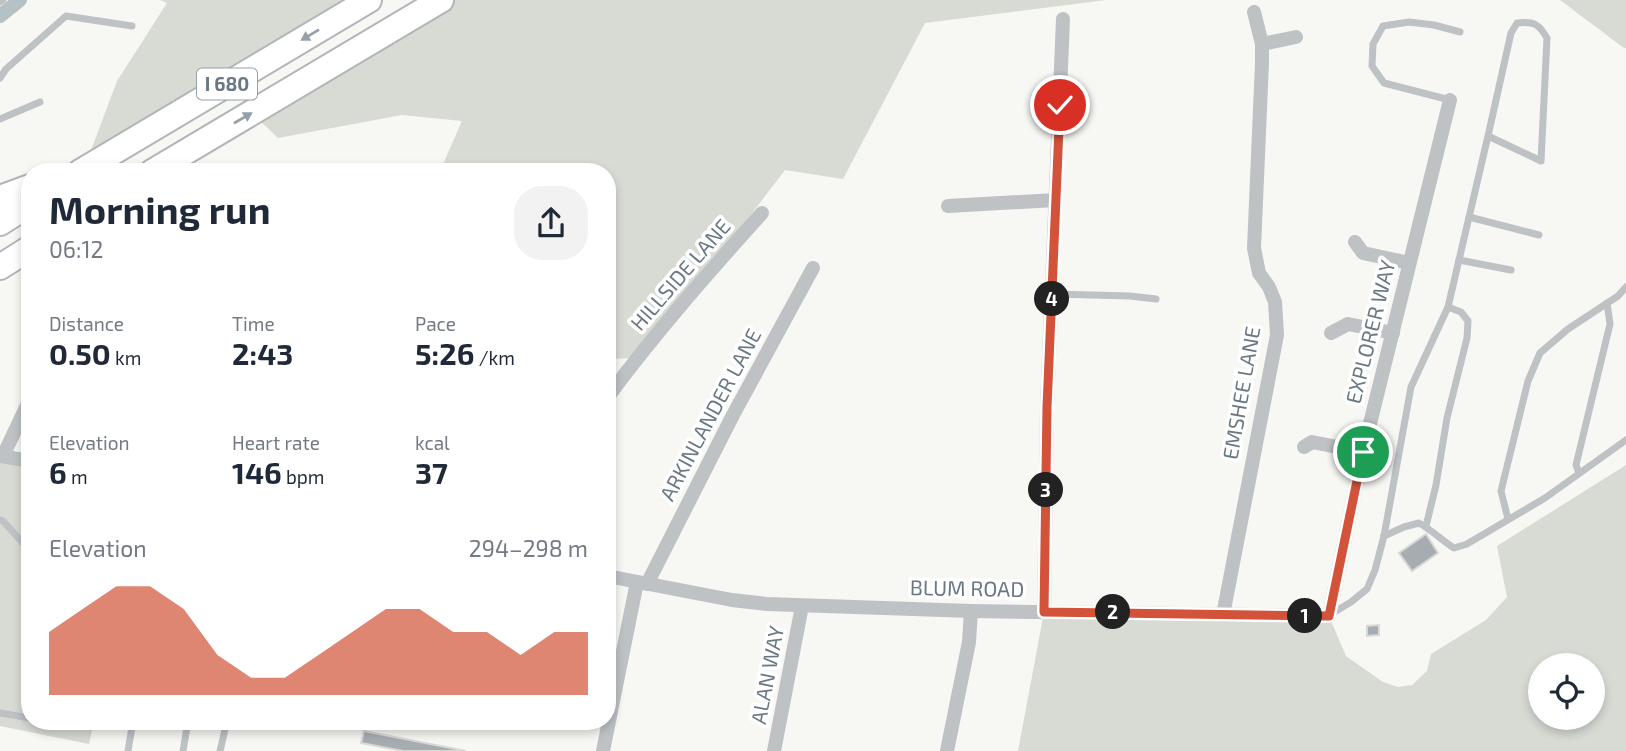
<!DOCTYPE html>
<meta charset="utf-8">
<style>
body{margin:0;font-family:"Exo 2",sans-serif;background:#f2f2f3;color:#1f2937;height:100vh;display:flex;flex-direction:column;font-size:26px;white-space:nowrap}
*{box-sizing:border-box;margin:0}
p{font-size:23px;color:#747a83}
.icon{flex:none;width:38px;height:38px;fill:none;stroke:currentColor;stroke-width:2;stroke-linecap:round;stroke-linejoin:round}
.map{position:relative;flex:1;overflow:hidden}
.drawer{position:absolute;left:21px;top:163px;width:595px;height:567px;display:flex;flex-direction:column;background:#fff;border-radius:28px;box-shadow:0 4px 10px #0003}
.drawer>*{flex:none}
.fabs{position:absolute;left:1528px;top:653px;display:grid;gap:14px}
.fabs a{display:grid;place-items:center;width:77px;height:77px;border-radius:50%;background:#fff;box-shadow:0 4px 10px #0003;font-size:35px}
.pin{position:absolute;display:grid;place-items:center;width:60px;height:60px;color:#fff;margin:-30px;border:4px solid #fff;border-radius:50%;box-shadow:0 2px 7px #0007}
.km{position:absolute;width:35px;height:35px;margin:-18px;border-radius:50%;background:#222;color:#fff;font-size:19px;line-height:35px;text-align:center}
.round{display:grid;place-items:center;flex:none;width:74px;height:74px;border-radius:28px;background:#f2f2f3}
.summary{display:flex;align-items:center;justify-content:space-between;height:119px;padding:0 28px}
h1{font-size:38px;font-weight:700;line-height:52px}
.metrics{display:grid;grid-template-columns:repeat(3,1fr);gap:10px;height:119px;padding:7px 28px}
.metrics div{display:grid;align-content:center}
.metrics b{font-size:30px;font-weight:700}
.metrics small{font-size:19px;font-weight:400}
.metrics p{font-size:19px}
.chart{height:196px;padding:14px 28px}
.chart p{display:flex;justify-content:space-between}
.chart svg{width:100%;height:126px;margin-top:7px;fill:#d25339;opacity:.7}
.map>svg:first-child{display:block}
.green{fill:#d7dbd4;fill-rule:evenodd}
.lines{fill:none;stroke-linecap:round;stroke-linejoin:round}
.canal{stroke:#b5c1c4;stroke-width:14}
.building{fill:#a6adb2;stroke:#d8d8d6;stroke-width:2}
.highway-casing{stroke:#b2b5b8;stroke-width:28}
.lane{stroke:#bec2c5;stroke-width:7}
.street{stroke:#bec2c5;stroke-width:14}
.highway{stroke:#fff;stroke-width:24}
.oneway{fill:#96a0a8}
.route-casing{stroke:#fff;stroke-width:14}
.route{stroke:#d25339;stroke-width:9}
.labels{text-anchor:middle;stroke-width:7;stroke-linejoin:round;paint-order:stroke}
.shield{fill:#fff;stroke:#96a0a8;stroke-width:2}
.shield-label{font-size:19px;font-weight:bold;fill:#697882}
.street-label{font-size:21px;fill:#697882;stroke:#fff}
</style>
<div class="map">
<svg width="1626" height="751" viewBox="0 0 1626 751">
<rect width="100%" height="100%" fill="#f7f7f4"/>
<g class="green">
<path d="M160 0H369L84 169 117 81 167 3Z"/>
<path d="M441 0H1106L925 23 843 179 785 170 697 285 637 358 607 359V172L440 171 462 121 402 115 278 138 252 113Z"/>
<path d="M1560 0H1626V48H1624Z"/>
<path d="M0 456 30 461V721H94L89 744 0 726Z"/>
<path d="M1626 465V751H1018L1044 612 1329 616 1346 656 1383 682 1398 687 1412 685 1427 671 1431 654 1486 620 1507 597 1497 546ZM1540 665H1592V718H1540Z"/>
</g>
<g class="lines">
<path class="canal" d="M0 16 20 0"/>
</g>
<g class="building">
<path d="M1426 534 1438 553 1412 571 1399 553Z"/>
<path d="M1379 625V635L1367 636V626Z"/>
<path d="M364 731 466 751H403L361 743Z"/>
</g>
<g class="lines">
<g class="highway-casing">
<g id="highway">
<path d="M80 172 369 0"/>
<path d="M152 172 441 0"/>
<path d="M0 198 30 187"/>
<path d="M0 223 30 204"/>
<path d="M0 267 30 248"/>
</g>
</g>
<g class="lane">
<path d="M0 2 3 0"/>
<path d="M0 78 6 69 66 16 132 26"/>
<path d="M1450 100 1384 83 1372 66 1373 44 1383 26 1409 22 1434 25 1460 32"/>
<path d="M0 119 40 102"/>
<path d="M1469 217 1539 235"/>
<path d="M1459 260 1511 270"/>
<path d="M1052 294 1130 296 1156 299"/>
<path d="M1579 473 1576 465 1610 324 1607 303"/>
<path d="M1508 519 1501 491 1528 381 1540 353 1568 329 1618 296 1626 287"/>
<path d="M0 520 3 521 30 551"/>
<path d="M1426 526 1436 485 1447 418 1467 338 1468 321 1461 312 1448 307"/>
<path d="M1384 536 1404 527 1419 523C1432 530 1441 540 1454 548L1467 544 1545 498 1626 440"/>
<path d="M1331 614 1351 602 1367 589 1375 570 1384 536 1411 387 1448 307 1488 136 1511 33 1517 23C1534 21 1539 24 1547 38L1541 161 1488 136"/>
<path d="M0 713 30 718"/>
<path d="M156 721 187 727"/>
<path d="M128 751 133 721"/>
<path d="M183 751 188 721"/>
<path d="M220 751 227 721"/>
</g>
<g class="street">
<path d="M1262 44 1296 37"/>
<path d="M948 206 1056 200"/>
<path d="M1355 242 1363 253 1409 263"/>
<path d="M1331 333 1348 324 1393 333"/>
<path d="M607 398C655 333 708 273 762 213"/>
<path d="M1304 447 1312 442 1363 452"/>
<path d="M0 456 30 461"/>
<path d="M3 456 30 399"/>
<path d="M607 576 732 600 767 604 971 611 1329 616 1363 452 1450 100"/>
<path d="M647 584 733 415 813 268"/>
<path d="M1044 612 1047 406 1063 19"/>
<path d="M1223 615 1277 335 1275 302 1269 287 1259 273 1254 248 1262 63V44L1254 12"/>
<path d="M603 751 637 582"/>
<path d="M774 751 802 606"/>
<path d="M947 751 969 642 971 611"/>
</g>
<use href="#highway" class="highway"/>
</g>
<defs><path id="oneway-solid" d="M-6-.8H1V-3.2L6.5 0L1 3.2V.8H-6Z" transform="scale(1.75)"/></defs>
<g class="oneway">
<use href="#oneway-solid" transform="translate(310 35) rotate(149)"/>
<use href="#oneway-solid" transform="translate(243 118) rotate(-30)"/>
</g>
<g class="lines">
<g class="route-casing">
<path id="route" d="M1060 105 1047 407 1044 612 1329 616 1363 452"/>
</g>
<use href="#route" class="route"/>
</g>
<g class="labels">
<rect class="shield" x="197" y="68.5" width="60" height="31" rx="5"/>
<g class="shield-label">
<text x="227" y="91">I 680</text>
</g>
<g class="street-label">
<text transform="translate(681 275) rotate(-49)" y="7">HILLSIDE LANE</text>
<text transform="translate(1371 332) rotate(-76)" y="7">EXPLORER WAY</text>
<text transform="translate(1242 393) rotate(-80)" y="7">EMSHEE LANE</text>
<text transform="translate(711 415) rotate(-62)" y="7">ARKINLANDER LANE</text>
<text transform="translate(967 589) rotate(1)" y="7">BLUM ROAD</text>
<text transform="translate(768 675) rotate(-79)" y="7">ALAN WAY</text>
</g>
</g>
</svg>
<div class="fabs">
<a><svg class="icon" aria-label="locate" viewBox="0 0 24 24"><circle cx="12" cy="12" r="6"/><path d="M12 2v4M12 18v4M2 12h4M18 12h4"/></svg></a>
</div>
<div class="pin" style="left:1363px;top:452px;background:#1e9e55"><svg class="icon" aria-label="arrive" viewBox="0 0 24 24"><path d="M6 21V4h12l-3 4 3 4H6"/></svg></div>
<div class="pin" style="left:1060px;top:105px;background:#d93025"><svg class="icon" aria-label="check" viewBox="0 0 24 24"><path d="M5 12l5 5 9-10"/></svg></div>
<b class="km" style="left:1305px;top:616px">1</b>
<b class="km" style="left:1113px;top:612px">2</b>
<b class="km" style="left:1046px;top:490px">3</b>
<b class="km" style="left:1052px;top:299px">4</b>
<section class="drawer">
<div class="summary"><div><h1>Morning run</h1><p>06:12</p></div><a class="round"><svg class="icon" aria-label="share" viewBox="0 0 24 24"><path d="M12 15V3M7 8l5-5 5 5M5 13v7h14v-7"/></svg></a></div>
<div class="metrics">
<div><p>Distance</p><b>0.50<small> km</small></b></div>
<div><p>Time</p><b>2:43</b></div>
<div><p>Pace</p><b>5:26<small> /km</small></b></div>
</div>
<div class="metrics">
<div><p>Elevation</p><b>6<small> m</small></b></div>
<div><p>Heart rate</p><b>146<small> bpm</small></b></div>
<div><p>kcal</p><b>37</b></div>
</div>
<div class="chart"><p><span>Elevation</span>294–298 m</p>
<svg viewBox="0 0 160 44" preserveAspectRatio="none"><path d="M0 44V22L10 14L20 6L30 6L40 14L50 30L60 38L70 38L80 30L90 22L100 14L110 14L120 22L130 22L140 30L150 22L160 22V44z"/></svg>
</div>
</section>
</div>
